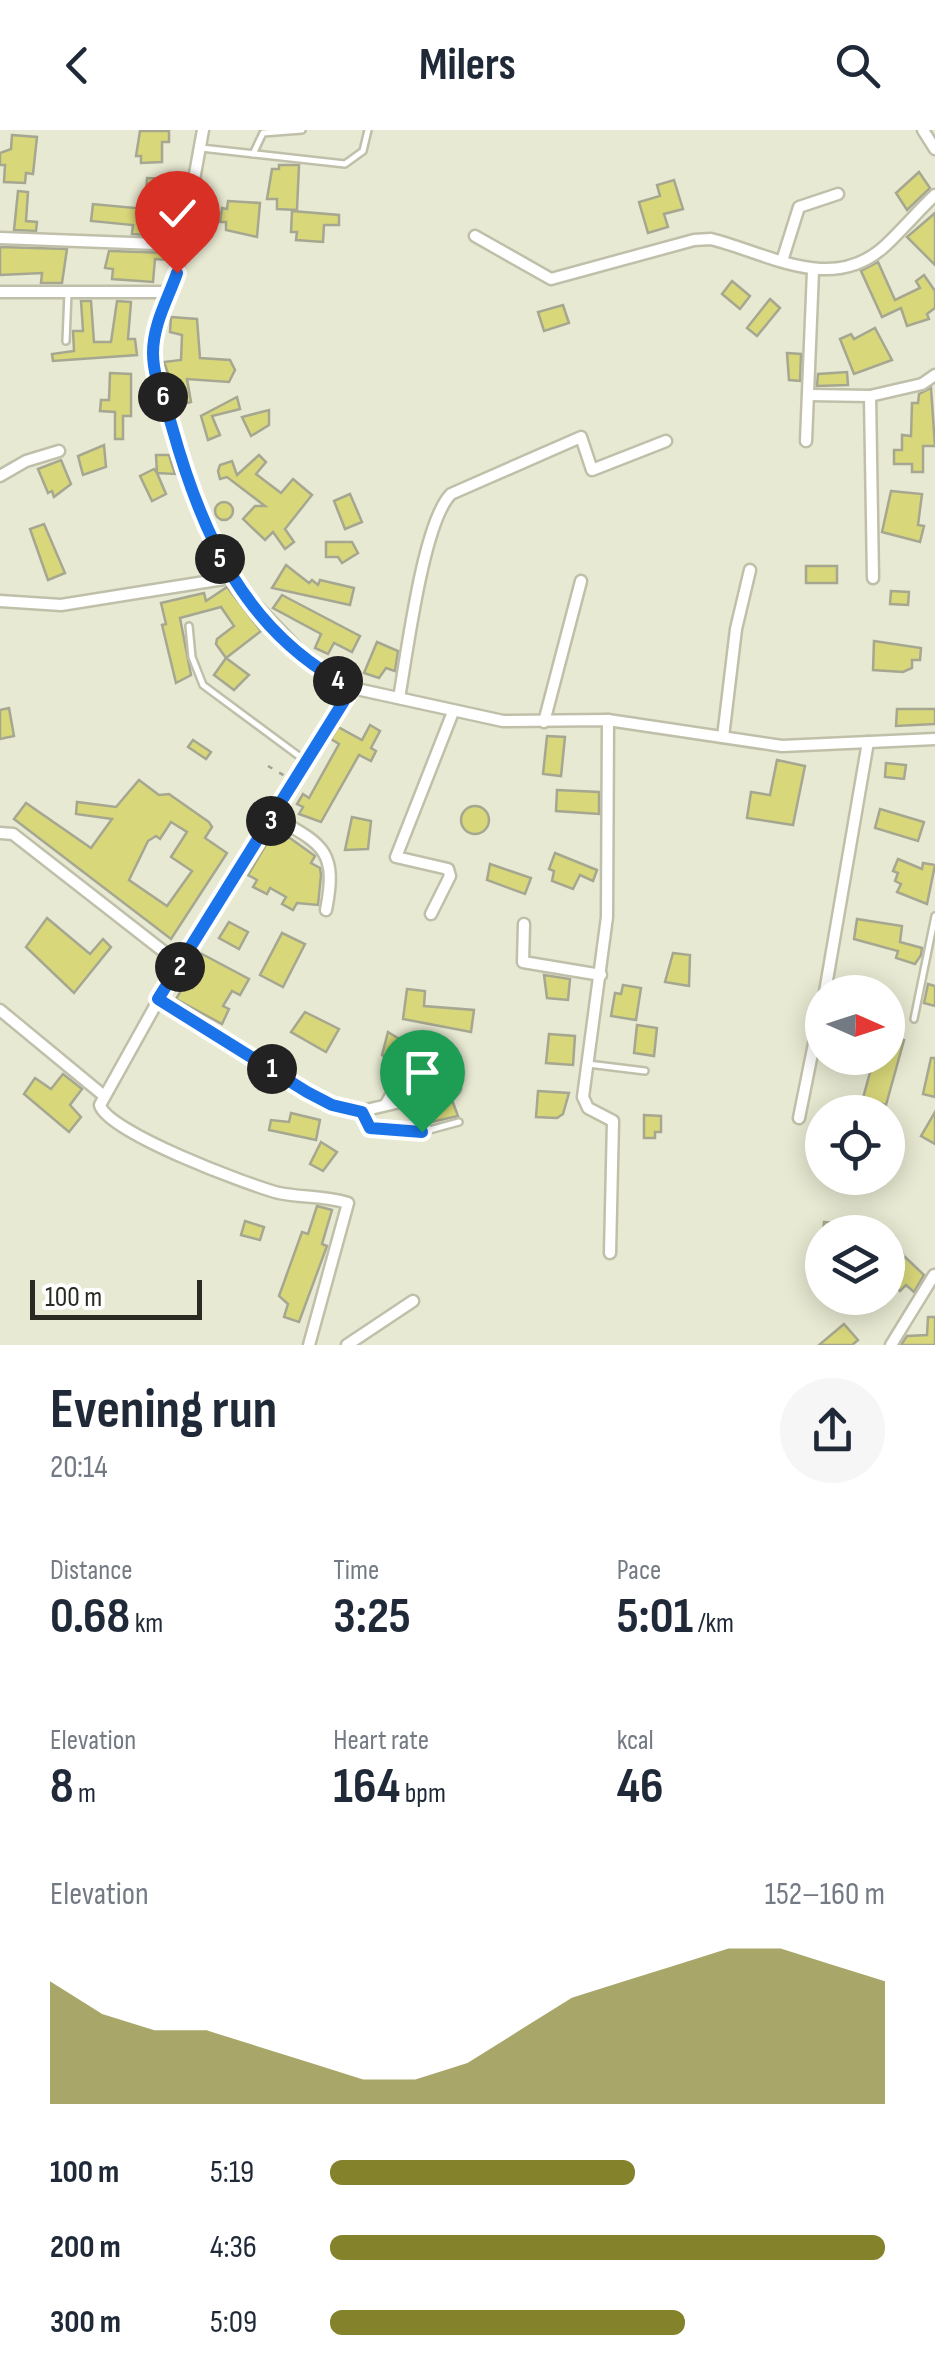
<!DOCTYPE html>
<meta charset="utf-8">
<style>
body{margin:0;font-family:"Sofia Sans Condensed",sans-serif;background:#f6f6f7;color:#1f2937;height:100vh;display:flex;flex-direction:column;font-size:38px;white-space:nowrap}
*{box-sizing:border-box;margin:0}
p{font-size:32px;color:#747a83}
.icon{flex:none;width:55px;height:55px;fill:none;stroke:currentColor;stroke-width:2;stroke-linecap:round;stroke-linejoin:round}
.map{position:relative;height:1215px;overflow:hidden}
.drawer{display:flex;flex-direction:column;background:#fff;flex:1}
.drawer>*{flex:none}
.needle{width:65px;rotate:93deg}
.buttons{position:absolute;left:805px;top:845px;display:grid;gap:20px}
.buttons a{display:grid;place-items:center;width:100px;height:100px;border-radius:50%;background:#fff;box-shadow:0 5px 25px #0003;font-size:50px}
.scale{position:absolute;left:30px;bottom:25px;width:172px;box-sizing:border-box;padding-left:10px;border:5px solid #2a2a22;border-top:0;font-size:28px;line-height:35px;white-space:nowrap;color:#2a2a22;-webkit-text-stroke:8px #fff;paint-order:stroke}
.pin{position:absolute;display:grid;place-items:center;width:85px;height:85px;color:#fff;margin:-102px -42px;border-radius:50% 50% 50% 0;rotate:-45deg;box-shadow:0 0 10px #0007}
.pin .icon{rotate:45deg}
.km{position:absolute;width:50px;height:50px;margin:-25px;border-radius:50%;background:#222;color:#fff;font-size:28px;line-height:50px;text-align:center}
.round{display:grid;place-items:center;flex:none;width:105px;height:105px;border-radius:52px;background:#f6f6f7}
.summary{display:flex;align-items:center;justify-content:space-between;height:170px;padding:0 50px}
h1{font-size:55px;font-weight:700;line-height:75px}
.stats{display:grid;grid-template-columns:repeat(3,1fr);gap:15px;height:170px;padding:10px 50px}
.stats div{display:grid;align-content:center}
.stats b{font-size:50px;font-weight:700}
.stats small{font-size:28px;font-weight:400}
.stats p{font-size:28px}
.chart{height:280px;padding:20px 50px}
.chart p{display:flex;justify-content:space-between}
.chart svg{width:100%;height:180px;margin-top:10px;fill:#84822b;opacity:.7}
ul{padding:0 50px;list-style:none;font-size:32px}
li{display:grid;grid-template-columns:160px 120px 1fr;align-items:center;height:75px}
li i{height:25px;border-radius:12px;background:#84822b}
header{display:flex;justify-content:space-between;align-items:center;height:130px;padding:0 50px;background:#fff;font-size:45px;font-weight:700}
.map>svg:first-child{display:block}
.building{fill:#d8d77a;stroke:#a6a791;stroke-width:2.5;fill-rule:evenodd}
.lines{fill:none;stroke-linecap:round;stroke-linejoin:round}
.service-casing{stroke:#c0c0aa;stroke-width:10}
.minor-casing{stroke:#c0c0aa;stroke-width:15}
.path{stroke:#a1a290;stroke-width:2.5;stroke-dasharray:5 8;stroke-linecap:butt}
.service{stroke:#fff;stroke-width:5}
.minor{stroke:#fff;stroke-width:10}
.route-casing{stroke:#fff;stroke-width:20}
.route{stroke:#1a73e8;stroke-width:12}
</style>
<header><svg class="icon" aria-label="back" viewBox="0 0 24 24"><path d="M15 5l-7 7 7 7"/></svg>Milers<svg class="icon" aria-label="search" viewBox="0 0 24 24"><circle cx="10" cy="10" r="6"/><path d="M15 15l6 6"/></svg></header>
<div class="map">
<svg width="935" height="1215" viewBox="0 0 935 1215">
<rect width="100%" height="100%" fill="#e8e9d2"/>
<g class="building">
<path d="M140 1H169V12H162V32L141 33V26H136Z"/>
<path d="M12 5 37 7 33 44 26 43 25 53 4 52 5 35H0V23L11 19Z"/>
<path d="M279 35H299L297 80 277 79V69H267L272 39H279Z"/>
<path d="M919 42 930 58 907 80 896 63Z"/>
<path d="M147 48 166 49 163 92H169L168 106 132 104 133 95 91 91 93 74 145 79Z"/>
<path d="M674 50 683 79 664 84 668 97 648 103 639 72 660 66 657 55Z"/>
<path d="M18 61 28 62 26 91 37 92 36 101 14 100Z"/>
<path d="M228 71 260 73 257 107 226 100V92H220L222 78 227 79Z"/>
<path d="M292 81 339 85V95H324L323 112 296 110 297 102H291Z"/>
<path d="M935 83V135L907 107Z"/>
<path d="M0 117 67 119 62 153H41L42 143 0 145Z"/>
<path d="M109 121H111L170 123 169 130 155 129 153 152 112 149 113 139 105 138Z"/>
<path d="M878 132 895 170 920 158 916 151 924 145 935 161V178L927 184 929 189 907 196 901 178 882 187 861 141Z"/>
<path d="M732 151 750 166 740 179 722 164Z"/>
<path d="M770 169 780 178 757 206 747 198Z"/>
<path d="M81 171H91L94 212H111L117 171 131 172 128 209H135L137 225 53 231 52 224 74 221 73 201H83Z"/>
<path d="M563 175 569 193 544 201 538 182Z"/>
<path d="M171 187 197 189 200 228 230 230 235 240 229 252 187 249 191 272 179 275 164 232 181 230 182 205 170 202Z"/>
<path d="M875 198 892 230 854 244 840 209 851 204 854 209Z"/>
<path d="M787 223 801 224 800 251 789 250Z"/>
<path d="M847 242 848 255 817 256 818 244Z"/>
<path d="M110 243 131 244V286H123V309H115V282L100 281 101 270H109Z"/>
<path d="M931 258 935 316H923V342H912V334H894V320H902V305L911 306 912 273H918L919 264Z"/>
<path d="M237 267 240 279 212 286 220 305 208 310 201 286Z"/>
<path d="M269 280V295L251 306 242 287Z"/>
<path d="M104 315 106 337 83 345 78 326Z"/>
<path d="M156 325H169L175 344 157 343 166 364 152 371 140 346 154 339 157 343Z"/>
<path d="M259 325 266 332 256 344 281 363 293 349 312 365 285 399 294 412 285 419 273 402 265 410 243 389 255 376H265L227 347 220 349 218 341 220 335 232 331 237 345Z"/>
<path d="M61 330 71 354 54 367 52 361 48 363 38 339Z"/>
<path d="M891 361 922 364 918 395 924 396 920 412 882 402Z"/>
<path d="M350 364 362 392 345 399 334 371Z"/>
<circle cx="224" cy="381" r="9"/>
<path d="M44 394 65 443 48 450 30 399Z"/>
<path d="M326 412H352L358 423 342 433 338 427H326Z"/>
<path d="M286 435 309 453 312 450 318 455 320 450 354 458 350 475 272 458Z"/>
<rect x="806" y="436" width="31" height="17"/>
<path d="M227 457 261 501 226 528 249 545 234 560 214 545 226 528 216 514 217 509 234 496 221 477 180 488 191 545 176 553 162 495 166 494 161 473 204 463 206 471Z"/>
<path d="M891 461 909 462 908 475 890 474Z"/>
<path d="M282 465 360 506 352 522 334 513 328 524 315 518 321 504 273 478Z"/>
<path d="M874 511 921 518 920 530H912V538L903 542 873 540Z"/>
<path d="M377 512 398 521 395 541 386 538 379 548 364 543Z"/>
<path d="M9 578 14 606 0 609V580Z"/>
<path d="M897 579H935V594L896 596Z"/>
<path d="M370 595 380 601 371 618 376 621 371 631 359 625 321 692 299 684 303 677 297 674 303 664 309 668 339 614 331 609 338 597 362 610Z"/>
<path d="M547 606 565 607 561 646 543 644Z"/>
<path d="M193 610 211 622 206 629 188 617Z"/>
<path d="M777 630 805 636 793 695 747 688 751 662 770 665Z"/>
<path d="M886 633 906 635 904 649 885 647Z"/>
<path d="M139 650 159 665 169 664 209 692 212 697 205 708 227 723 171 809 14 689 26 673 91 718 112 689 76 684 77 672 116 677ZM171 692 187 702 171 727 192 741 167 776 129 750 148 711 156 706 160 709Z"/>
<path d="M557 660 599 662V684L556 681Z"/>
<circle cx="475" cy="690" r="14"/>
<path d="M880 679 924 692 918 711 875 698Z"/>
<path d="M352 687 371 691 368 719 345 720Z"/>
<path d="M276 698 315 726 311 733 320 738 321 745 318 775 297 773 293 780 282 774 286 767 270 758 267 764 253 757 257 750 248 745Z"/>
<path d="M555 723 597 740 593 751 580 745 573 759 552 751 554 741 549 739Z"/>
<path d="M898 729 922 739 923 733 935 735 927 774 897 762 901 754 895 751 898 743 893 741Z"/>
<path d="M490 734 531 748 525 764 487 750Z"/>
<path d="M47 788 90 824 103 809 111 817 74 863 26 817Z"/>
<path d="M857 789 902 796 900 812 922 818 921 825 915 834 896 828 898 821 854 809Z"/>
<path d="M229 792 248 802 239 819 219 808Z"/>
<path d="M282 803 305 814 283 857 260 845Z"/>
<path d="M673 823 690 825 689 856 665 852Z"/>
<path d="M202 824 249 849 240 865 232 861 223 876 229 879 222 894 176 869 185 854 192 858Z"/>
<path d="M544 845 570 849 568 870 547 868Z"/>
<path d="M928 854 935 856V876L924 873Z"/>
<path d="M623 855 641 858 636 890 611 886 615 863 621 864Z"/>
<path d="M407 859 425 861 424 876 474 880 471 902 403 889Z"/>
<path d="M305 882 339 899 326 922 291 902Z"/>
<path d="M637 895 657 898 654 926 634 923Z"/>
<path d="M388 902 409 915 394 942 390 940 394 933 382 925Z"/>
<path d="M549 904 575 906 573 935 546 933Z"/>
<path d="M888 905 904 910 886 975 863 968 874 928H888Z"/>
<circle cx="436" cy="934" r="15"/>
<path d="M931 928H935V967L923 964Z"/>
<path d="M63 944 82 959 70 975 81 987 69 1002 24 964 35 948 51 959Z"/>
<path d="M538 961 569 963 563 984 557 988 536 987Z"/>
<path d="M452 970 458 986 418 995 414 981Z"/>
<path d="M935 982V1014L921 1006Z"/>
<path d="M291 983 320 990 316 1010 269 1000 271 990 289 992Z"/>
<path d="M644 985 661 986V1002H655V1008H644Z"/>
<path d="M321 1012 337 1022 323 1041 310 1034Z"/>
<path d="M317 1076 332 1080 322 1114 327 1116 299 1192 284 1187 288 1174 279 1166 302 1102 308 1104Z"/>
<path d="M245 1091 264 1097 260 1110 241 1105Z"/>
<path d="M824 1092 844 1094V1102H823Z"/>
<path d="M895 1107 903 1124 888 1132V1111Z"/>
<path d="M905 1127 924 1145 914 1162 906 1155 900 1161 892 1153 897 1149 892 1145Z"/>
<path d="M928 1187H935V1215H901L907 1206 927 1205Z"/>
<path d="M844 1194 858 1210 852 1215H819Z"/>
</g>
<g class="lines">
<g class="service-casing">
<g id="service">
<path d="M201 18 345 34 363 21 368 0"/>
<path d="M253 24 263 3 302 0"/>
<path d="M66 211 68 163"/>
<path d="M189 496 192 527 203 555 307 632"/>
<path d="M277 681 289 688"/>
<path d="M914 889 935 786"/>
<path d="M588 934 645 941"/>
<path d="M362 981 370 998 422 1002 459 992"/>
</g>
</g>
<g class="minor-casing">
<g id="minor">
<path d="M203 0 177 143 157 192 154 240 195 374 216 423 230 448 314 536 352 558 503 591 608 590 782 616 935 609"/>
<path d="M923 0 935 19"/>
<path d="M475 106 551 149 694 110 711 109C770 124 833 165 886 115 903 99 918 81 935 65"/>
<path d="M0 108 183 115"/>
<path d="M782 131 799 77 838 64"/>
<path d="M0 162H171"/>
<path d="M810 265 870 266"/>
<path d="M806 311 813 141"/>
<path d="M0 346 26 331 59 321"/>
<path d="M873 448 870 266 922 254 935 245"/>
<path d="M0 471 61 475 230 448"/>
<path d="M399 568C407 524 423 392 451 364L581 307 592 340 666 311"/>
<path d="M608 590 607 787 583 967 588 978 613 991 610 1123"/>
<path d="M544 592 581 451"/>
<path d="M723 607 736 499 750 440"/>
<path d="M274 687C322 714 338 720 326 780"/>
<path d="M0 703 13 704 181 835"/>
<path d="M431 784 450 746 448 739 396 727 453 582"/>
<path d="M524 794 523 832 601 845"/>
<path d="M825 862 868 612"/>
<path d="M159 869 307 962 332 975 362 981 455 959"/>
<path d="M0 880 103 965"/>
<path d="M386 974 423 909"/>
<path d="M799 988 822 874"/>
<path d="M309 1215 348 1073C322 1065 302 1068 279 1063 248 1055 107 1002 100 975L159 869 352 558"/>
<path d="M347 1215 413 1171"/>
<path d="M891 1215 934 1145"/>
</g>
</g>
<path class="path" d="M268 636 285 646"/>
<use href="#service" class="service"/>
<use href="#minor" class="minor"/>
</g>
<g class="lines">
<g class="route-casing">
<path id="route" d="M177 143C168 169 153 194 153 223 153 248 165 272 172 297 202 405 246 504 352 558L158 869 307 962 332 975 362 982 370 998 422 1002"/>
</g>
<use href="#route" class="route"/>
</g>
</svg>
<div class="buttons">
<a><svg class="needle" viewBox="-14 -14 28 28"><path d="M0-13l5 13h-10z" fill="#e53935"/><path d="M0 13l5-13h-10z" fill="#747a83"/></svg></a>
<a><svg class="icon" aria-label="locate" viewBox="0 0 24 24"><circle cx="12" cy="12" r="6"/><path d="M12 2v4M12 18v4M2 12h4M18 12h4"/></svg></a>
<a><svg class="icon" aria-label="layers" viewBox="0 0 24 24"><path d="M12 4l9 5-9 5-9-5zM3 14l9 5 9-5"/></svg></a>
</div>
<div class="scale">100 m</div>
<div class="pin" style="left:422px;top:1002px;background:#1e9e55"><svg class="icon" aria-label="arrive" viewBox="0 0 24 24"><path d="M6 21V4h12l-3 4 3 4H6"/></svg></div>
<div class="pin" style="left:177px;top:143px;background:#d93025"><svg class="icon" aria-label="check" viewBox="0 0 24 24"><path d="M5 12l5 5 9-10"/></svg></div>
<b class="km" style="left:272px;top:939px">1</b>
<b class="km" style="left:180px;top:837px">2</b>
<b class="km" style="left:271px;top:691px">3</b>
<b class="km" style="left:338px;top:551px">4</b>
<b class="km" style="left:220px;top:429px">5</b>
<b class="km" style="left:163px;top:267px">6</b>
</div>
<section class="drawer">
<div class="summary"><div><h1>Evening run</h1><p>20:14</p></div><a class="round"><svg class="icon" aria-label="share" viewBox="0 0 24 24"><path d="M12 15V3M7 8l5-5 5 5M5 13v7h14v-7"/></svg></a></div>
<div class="stats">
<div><p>Distance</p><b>0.68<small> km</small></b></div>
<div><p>Time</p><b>3:25</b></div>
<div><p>Pace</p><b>5:01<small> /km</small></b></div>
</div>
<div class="stats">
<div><p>Elevation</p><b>8<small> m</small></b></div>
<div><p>Heart rate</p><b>164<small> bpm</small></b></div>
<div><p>kcal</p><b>46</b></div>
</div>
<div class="chart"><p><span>Elevation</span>152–160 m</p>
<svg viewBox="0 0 160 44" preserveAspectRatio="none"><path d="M0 44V14L10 22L20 26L30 26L40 30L50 34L60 38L70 38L80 34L90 26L100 18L110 14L120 10L130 6L140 6L150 10L160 14V44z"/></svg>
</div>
<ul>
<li><b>100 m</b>5:19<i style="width:55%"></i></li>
<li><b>200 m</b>4:36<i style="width:100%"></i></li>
<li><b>300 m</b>5:09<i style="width:64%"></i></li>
</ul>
</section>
